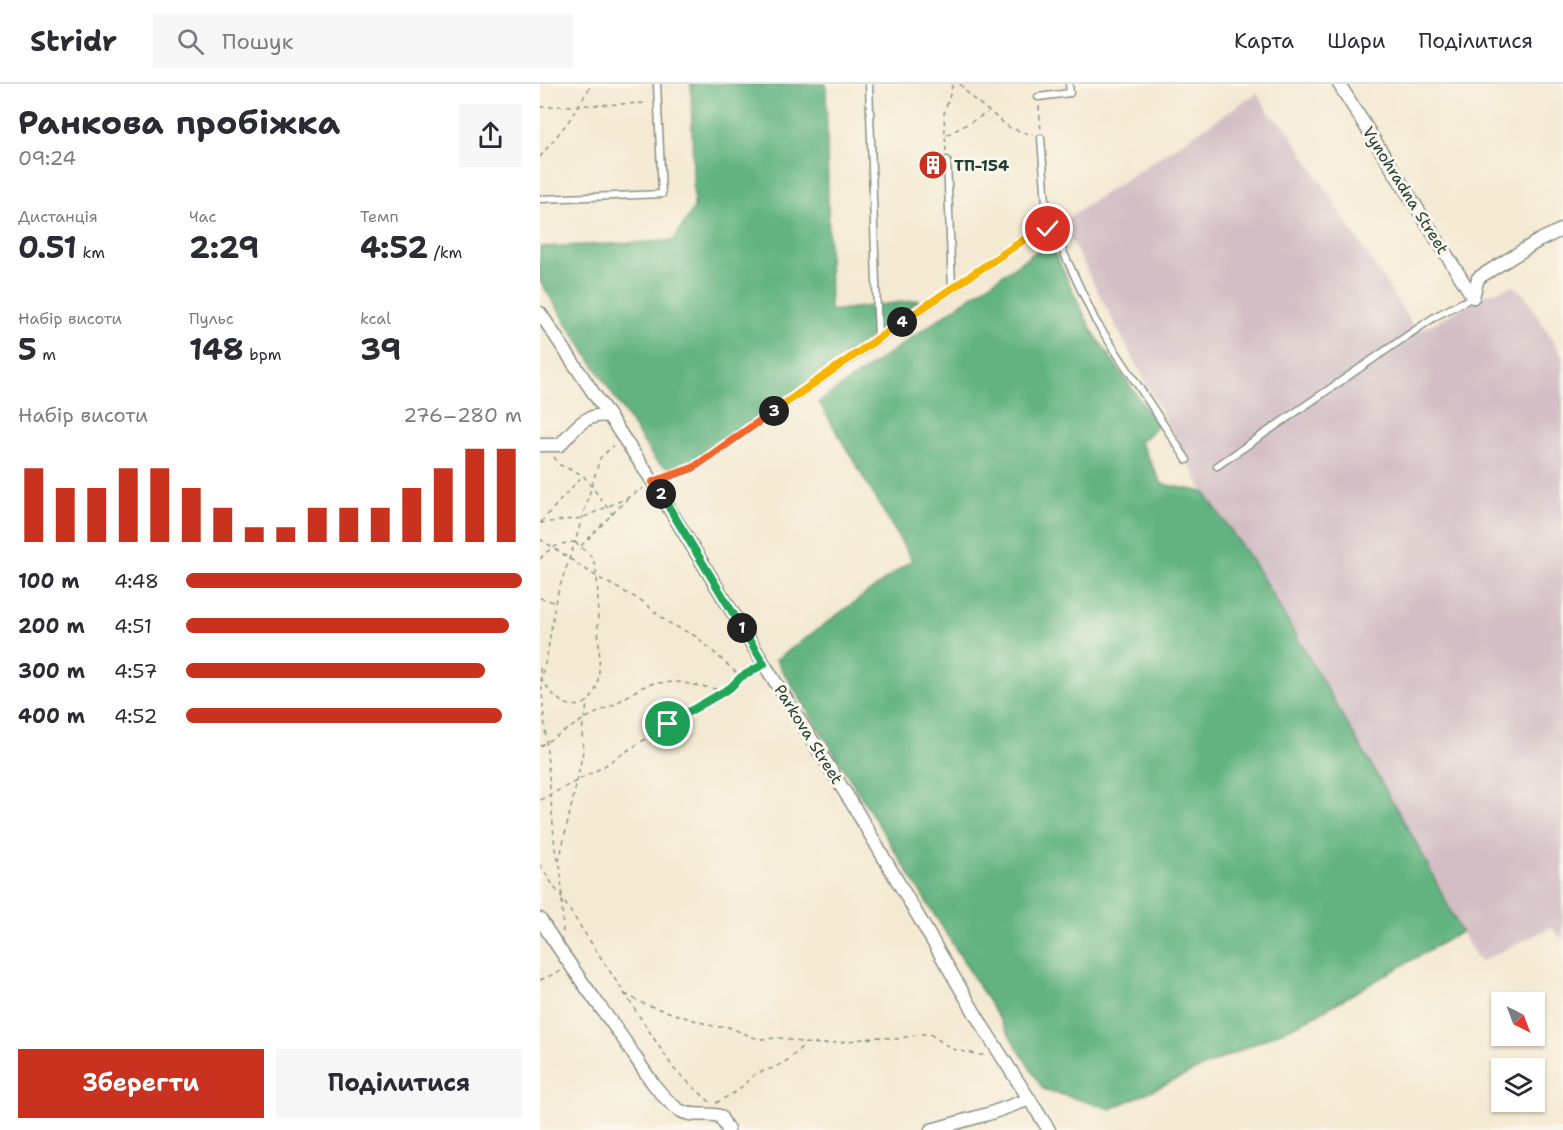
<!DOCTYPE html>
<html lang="uk">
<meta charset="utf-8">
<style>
body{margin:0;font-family:"Shantell Sans",sans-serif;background:#f7f7f7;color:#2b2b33;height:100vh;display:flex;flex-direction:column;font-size:22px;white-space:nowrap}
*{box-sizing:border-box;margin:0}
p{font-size:20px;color:#7c7c81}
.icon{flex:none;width:33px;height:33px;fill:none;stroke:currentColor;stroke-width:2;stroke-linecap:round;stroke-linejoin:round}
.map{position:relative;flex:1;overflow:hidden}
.side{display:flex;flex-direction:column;background:#fff;width:540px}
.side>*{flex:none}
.needle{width:39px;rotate:138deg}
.controls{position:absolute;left:951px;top:908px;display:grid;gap:12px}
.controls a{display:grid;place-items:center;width:54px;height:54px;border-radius:0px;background:#fff;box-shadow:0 2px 4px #0004;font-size:30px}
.pin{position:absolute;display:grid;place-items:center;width:51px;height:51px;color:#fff;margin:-26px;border:3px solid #fff;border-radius:50%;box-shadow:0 2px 6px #0007}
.km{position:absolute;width:30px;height:30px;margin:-15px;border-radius:50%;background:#222;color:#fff;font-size:16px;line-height:30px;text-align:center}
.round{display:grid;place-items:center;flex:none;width:63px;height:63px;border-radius:0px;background:#f7f7f7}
.summary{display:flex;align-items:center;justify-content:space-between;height:102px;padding:0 18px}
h1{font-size:33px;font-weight:700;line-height:45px}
.figures{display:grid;grid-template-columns:repeat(3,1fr);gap:9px;height:102px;padding:6px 18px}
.figures div{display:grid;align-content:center}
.figures b{font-size:30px;font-weight:700}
.figures small{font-size:16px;font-weight:400}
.figures p{font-size:16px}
.chart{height:168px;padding:12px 18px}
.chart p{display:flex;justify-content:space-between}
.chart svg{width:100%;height:108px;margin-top:6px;stroke:#c8321e;stroke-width:6}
.action{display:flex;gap:12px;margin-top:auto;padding:12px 18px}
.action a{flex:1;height:69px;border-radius:0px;background:#c8321e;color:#fff;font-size:24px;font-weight:700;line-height:69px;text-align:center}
.action a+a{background:#f7f7f7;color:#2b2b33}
ul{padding:0 18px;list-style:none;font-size:20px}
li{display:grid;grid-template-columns:96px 72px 1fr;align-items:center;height:45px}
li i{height:15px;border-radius:8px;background:#c8321e}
header{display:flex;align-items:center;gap:36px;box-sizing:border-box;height:84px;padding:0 30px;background:#fff;border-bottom:2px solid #e1e1e2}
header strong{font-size:28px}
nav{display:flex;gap:33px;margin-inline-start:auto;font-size:21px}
.search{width:420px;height:54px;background:#f7f7f7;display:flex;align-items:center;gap:15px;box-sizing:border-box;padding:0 21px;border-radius:0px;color:#7c7c81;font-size:22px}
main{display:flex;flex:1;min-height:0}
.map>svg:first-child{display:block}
.industrial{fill:#d2bec4}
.forest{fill:#62b380;stroke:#40785a;stroke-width:1.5}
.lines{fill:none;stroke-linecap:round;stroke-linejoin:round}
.service-casing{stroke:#8a9383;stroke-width:9}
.minor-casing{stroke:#8a9383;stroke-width:15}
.path{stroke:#8a9383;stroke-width:1.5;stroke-dasharray:4.5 4.5;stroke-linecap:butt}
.service{stroke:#fff;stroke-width:6}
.minor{stroke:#fff;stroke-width:12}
.split-1-casing{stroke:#fff;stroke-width:12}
.split-2-casing{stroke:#fff;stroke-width:12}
.split-3-casing{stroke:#fff;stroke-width:12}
.split-4-casing{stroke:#fff;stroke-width:12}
.split-5-casing{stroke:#fff;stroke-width:12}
.split-1{stroke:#22a559;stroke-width:8}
.split-2{stroke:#22a559;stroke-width:8}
.split-3{stroke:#f0652b;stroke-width:8}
.split-4{stroke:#f5b400;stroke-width:8}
.split-5{stroke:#f5b400;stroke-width:8}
.labels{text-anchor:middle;stroke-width:6;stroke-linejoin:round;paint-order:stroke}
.poi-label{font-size:16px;font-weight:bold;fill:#1f3d34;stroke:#fbf7ec;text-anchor:start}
.street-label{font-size:16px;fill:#1f3d34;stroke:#fbf7ec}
</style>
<header>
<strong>Stridr</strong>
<div class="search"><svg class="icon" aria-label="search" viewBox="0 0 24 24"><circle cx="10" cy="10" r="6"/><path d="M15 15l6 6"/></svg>Пошук</div>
<nav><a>Карта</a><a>Шари</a><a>Поділитися</a></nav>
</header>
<main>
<section class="side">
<div class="summary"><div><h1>Ранкова пробіжка</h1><p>09:24</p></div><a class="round"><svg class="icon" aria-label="share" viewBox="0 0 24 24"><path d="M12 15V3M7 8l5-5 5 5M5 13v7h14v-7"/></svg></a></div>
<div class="figures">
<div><p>Дистанція</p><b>0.51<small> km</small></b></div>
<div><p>Час</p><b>2:29</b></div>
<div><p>Темп</p><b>4:52<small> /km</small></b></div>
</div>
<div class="figures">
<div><p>Набір висоти</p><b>5<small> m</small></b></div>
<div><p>Пульс</p><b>148<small> bpm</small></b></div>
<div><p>kcal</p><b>39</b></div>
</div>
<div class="chart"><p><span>Набір висоти</span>276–280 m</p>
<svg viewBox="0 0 160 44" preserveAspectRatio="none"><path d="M5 44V14M15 44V22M25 44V22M35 44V14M45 44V14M55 44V22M65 44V30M75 44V38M85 44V38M95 44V30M105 44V30M115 44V30M125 44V22M135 44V14M145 44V6M155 44V6"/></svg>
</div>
<ul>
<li><b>100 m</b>4:48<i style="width:100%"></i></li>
<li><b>200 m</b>4:51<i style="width:96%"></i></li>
<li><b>300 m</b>4:57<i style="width:89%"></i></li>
<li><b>400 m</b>4:52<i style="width:94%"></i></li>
</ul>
<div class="action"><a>Зберегти</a><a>Поділитися</a></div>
</section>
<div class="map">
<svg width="1023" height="1046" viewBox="0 0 1023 1046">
<rect width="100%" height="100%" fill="#fbf7ec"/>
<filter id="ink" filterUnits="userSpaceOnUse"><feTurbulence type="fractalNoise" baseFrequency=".0167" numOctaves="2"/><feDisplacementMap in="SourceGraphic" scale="12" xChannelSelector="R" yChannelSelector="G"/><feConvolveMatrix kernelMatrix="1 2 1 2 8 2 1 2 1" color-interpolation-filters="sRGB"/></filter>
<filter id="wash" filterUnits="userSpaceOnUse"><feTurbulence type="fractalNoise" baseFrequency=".008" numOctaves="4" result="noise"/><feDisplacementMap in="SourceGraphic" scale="24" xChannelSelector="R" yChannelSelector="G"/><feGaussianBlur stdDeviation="1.35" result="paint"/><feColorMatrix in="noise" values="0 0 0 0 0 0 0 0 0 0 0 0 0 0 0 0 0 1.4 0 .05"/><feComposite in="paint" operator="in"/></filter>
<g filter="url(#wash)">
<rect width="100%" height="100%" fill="#f4e9d2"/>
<path class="industrial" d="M717 9 732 33 746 43 877 248 948 210 973 202 984 210 1023 273V856L1011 843 940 878 921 848 877 760 716 483 664 408 521 138Z"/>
<g class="forest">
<path d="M151 0H286L290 227 379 216 344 244 153 377C136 382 130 388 115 376L0 197V163L133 157 154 124Z"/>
<path d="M507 160 516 172 552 247 618 342 600 358 622 400 664 408 716 483 877 760 921 848 767 936 571 1025 503 1005 236 576 372 476 279 318Z"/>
</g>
</g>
<g filter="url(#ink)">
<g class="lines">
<g class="service-casing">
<g id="service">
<path d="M329 0 338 255"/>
<path d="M498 13 530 9 529 0"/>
<path d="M501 54 508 145 516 152 555 236 647 376"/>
<path d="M407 76 412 204"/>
<path d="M0 115 122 110 117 0"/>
<path d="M677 382 896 232 933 213"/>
<path d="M113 398 153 384 500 145H508"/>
</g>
</g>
<g class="minor-casing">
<g id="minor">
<path d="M799 0 933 213"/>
<path d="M933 213 938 194 998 157 1023 145"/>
<path d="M0 229 113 398 224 580 313 721 443 943 509 1046"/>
<path d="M0 361H20C34 345 46 328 69 332"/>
<path d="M0 835C25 876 54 914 82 953 99 977 114 1008 139 1026 152 1034 166 1028 180 1032L188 1046"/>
<path d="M391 1046 448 1030 490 1015"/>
</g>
</g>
<g class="path">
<path d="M420 0 431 13 470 44 493 51"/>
<path d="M499 22 501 47"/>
<path d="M0 23 108 19"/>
<path d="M407 51 447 29"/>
<path d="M406 67 404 30 413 0"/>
<path d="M0 73 28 38 52 0"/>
<path d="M14 373 20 381 43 391 73 431"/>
<path d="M1 438 43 391"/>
<path d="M0 439 42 434 89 413 103 404"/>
<path d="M0 455 57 493 102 517 127 538 157 553 201 593"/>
<path d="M35 458C40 463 48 468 52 474 60 489 57 521 58 538 58 559 67 615 40 621 20 624 12 609 1 595L7 572 16 514Z"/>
<path d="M41 462 88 414"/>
<path d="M0 475C10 463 19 459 35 458L60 374 73 362"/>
<path d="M0 514 14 518"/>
<path d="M0 584 15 765 21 785 23 850"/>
<path d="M0 662 46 634 75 620 100 604 114 599 138 598 182 606"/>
<path d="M0 716 61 684 128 640 190 604 201 593 214 586"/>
<path d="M19 777 37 697 43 667 42 646 48 617"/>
<path d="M0 781 134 985 170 1018"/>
<path d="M0 896 21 887"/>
<path d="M85 910 102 919 119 925 176 943H188L218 955 241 954 265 959 285 960 339 953 356 955 381 950H390L412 965 440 971H447"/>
<path d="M176 1019 197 1007 215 990 233 984 245 978 257 968 265 959"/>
</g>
<use href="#service" class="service"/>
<use href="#minor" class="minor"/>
</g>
</g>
<g class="lines" filter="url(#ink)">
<g class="split-1-casing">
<path id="split-1" d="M128 640 190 604 201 593 224 580 202 544"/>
</g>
<g class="split-2-casing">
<path id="split-2" d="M121 410 202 544"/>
</g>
<g class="split-3-casing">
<path id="split-3" d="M121 410 113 398 153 384 234 327"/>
</g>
<g class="split-4-casing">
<path id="split-4" d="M234 327 362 238"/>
</g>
<g class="split-5-casing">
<path id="split-5" d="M362 238 500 145H508"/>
</g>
<use href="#split-1" class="split-1"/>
<use href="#split-2" class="split-2"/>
<use href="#split-3" class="split-3"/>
<use href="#split-4" class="split-4"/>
<use href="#split-5" class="split-5"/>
</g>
<defs>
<g id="building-disc" transform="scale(1.5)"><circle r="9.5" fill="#c8321e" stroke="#fbf7ec"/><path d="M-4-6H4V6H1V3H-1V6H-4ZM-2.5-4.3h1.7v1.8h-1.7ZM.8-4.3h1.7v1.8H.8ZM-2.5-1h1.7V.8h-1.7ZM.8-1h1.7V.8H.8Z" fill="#fff"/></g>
</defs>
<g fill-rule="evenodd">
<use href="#building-disc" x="393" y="81"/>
</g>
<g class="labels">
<g class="poi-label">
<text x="414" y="87">ТП-154</text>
</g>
<g class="street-label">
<text transform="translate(866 106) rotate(58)" y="6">Vynohradna Street</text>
<text transform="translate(269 650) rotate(58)" y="6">Parkova Street</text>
</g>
</g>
</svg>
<div class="controls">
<a><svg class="needle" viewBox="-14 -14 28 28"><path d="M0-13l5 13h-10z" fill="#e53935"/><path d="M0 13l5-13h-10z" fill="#7c7c81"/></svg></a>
<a><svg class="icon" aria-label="layers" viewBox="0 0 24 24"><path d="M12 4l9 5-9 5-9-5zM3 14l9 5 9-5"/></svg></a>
</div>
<div class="pin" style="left:128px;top:640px;background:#1e9e55"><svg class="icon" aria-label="arrive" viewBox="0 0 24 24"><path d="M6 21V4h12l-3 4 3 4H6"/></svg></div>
<div class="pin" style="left:508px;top:145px;background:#d93025"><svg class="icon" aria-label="check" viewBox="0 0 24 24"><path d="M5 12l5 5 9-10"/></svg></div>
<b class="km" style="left:202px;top:544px">1</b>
<b class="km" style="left:121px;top:410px">2</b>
<b class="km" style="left:234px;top:327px">3</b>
<b class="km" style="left:362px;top:238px">4</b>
</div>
</main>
